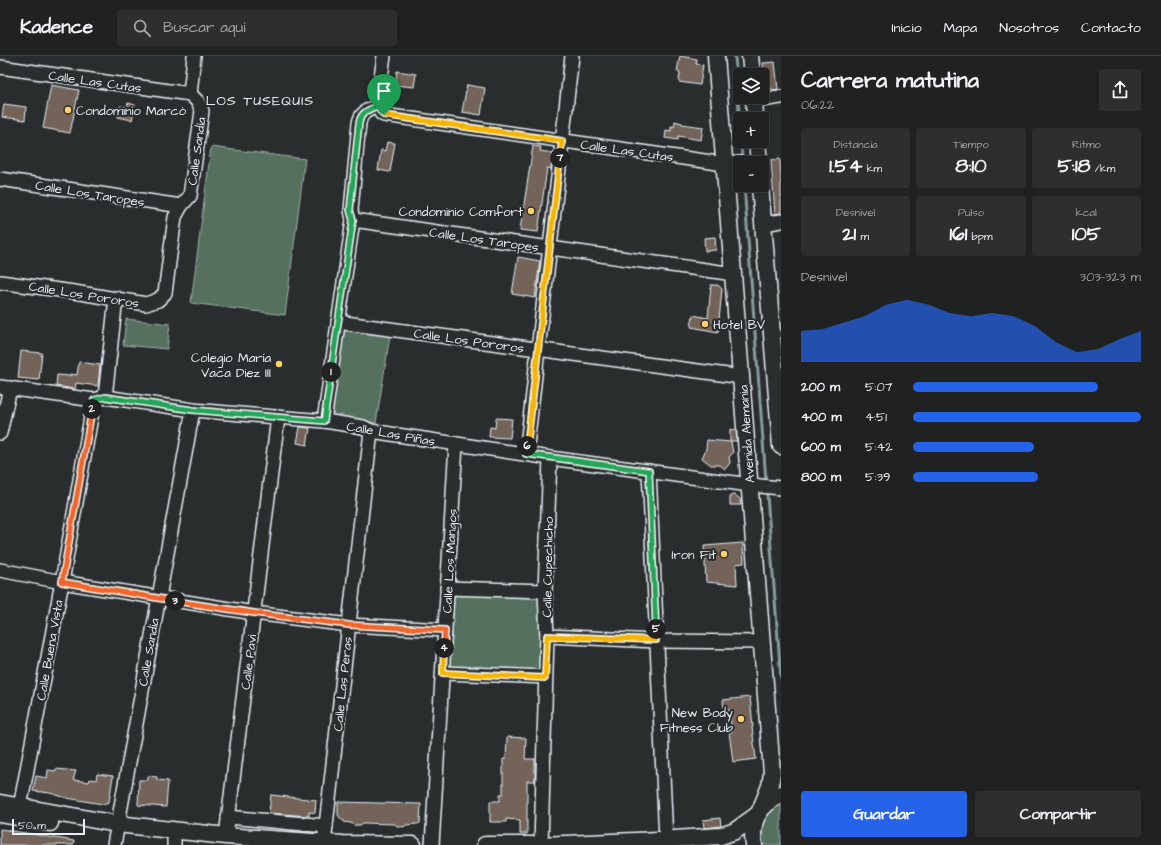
<!DOCTYPE html>
<html lang="es">
<meta charset="utf-8">
<style>
body{margin:0;font-family:"Architects Daughter",sans-serif;background:#2d2f2f;color:#f1f3f6;height:100vh;display:flex;flex-direction:column;font-size:15px;white-space:nowrap}
*{box-sizing:border-box;margin:0}
p{font-size:13px;color:#a2a4a5}
.icon{flex:none;width:22px;height:22px;fill:none;stroke:currentColor;stroke-width:2;stroke-linecap:round;stroke-linejoin:round}
.map{position:relative;flex:1;overflow:hidden}
.panel{display:flex;flex-direction:column;background:#202222;width:380px}
.panel>*{flex:none}
.controls{position:absolute;left:733px;top:12px;display:grid;gap:8px}
.controls a{display:grid;place-items:center;width:36px;height:36px;border-radius:4px;background:#202222;box-shadow:0 2px 10px #0003,0 0 0 1px #3d3f40;font-size:20px}
.scale{position:absolute;left:12px;bottom:10px;width:73px;box-sizing:border-box;padding-left:4px;border:2px solid #e8f1f8;border-top:0;font-size:11px;line-height:14px;white-space:nowrap;color:#e8f1f8;-webkit-text-stroke:3px #2a2d2e;paint-order:stroke}
.pin{position:absolute;display:grid;place-items:center;width:34px;height:34px;color:#fff;margin:-41px -17px;border-radius:50% 50% 50% 0;rotate:-45deg;box-shadow:0 0 4px #0007}
.pin .icon{rotate:45deg}
.km{position:absolute;width:20px;height:20px;margin:-10px;border-radius:50%;background:#222;color:#fff;font-size:11px;line-height:20px;text-align:center}
.round{display:grid;place-items:center;flex:none;width:42px;height:42px;border-radius:4px;background:#2d2f2f}
.summary{display:flex;align-items:center;justify-content:space-between;height:68px;padding:0 20px}
h1{font-size:22px;font-weight:700;line-height:30px}
.stats{display:grid;grid-template-columns:repeat(3,1fr);gap:6px;height:68px;padding:4px 20px}
.stats div{display:grid;align-content:center;border-radius:4px;background:#2d2f2f;text-align:center}
.stats b{font-size:20px;font-weight:700}
.stats small{font-size:11px;font-weight:400}
.stats p{font-size:11px}
.chart{height:112px;padding:8px 20px}
.chart p{display:flex;justify-content:space-between}
.chart svg{width:100%;height:72px;margin-top:4px;fill:#2563eb;opacity:.7}
.action{display:flex;gap:8px;margin-top:auto;padding:8px 20px}
.action a{flex:1;height:46px;border-radius:4px;background:#2563eb;color:#fff;font-size:16px;font-weight:700;line-height:46px;text-align:center}
.action a+a{background:#2d2f2f;color:#f1f3f6}
ul{padding:0 20px;list-style:none;font-size:13px}
li{display:grid;grid-template-columns:64px 48px 1fr;align-items:center;height:30px}
li i{height:10px;border-radius:5px;background:#2563eb}
header{display:flex;align-items:center;gap:24px;box-sizing:border-box;height:56px;padding:0 20px;background:#202222;border-bottom:1px solid #3d3f40}
header strong{font-size:19px}
nav{display:flex;gap:22px;margin-inline-start:auto;font-size:14px}
.search{width:280px;height:36px;background:#2d2f2f;display:flex;align-items:center;gap:10px;box-sizing:border-box;padding:0 14px;border-radius:4px;color:#a2a4a5;font-size:15px}
main{display:flex;flex:1;min-height:0}
.map>svg:first-child{display:block}
.green{fill:#56705e;stroke:#9fb0ab}
.lines{fill:none;stroke-linecap:round;stroke-linejoin:round}
.stream{stroke:#879ca1;stroke-width:3}
.building{fill:#736459;stroke:#e8f1f8}
.minor-casing{stroke:#e8f1f8;stroke-width:16}
.major-casing{stroke:#e8f1f8;stroke-width:19}
.minor{stroke:#2a2d2e;stroke-width:13}
.major{stroke:#2a2d2e;stroke-width:16}
.split-1-casing{stroke:#fff;stroke-width:8}
.split-2-casing{stroke:#fff;stroke-width:8}
.split-3-casing{stroke:#fff;stroke-width:8}
.split-4-casing{stroke:#fff;stroke-width:8}
.split-5-casing{stroke:#fff;stroke-width:8}
.split-6-casing{stroke:#fff;stroke-width:8}
.split-7-casing{stroke:#fff;stroke-width:8}
.split-8-casing{stroke:#fff;stroke-width:8}
.split-1{stroke:#22a559;stroke-width:5}
.split-2{stroke:#22a559;stroke-width:5}
.split-3{stroke:#f0652b;stroke-width:5}
.split-4{stroke:#f0652b;stroke-width:5}
.split-5{stroke:#f5b400;stroke-width:5}
.split-6{stroke:#22a559;stroke-width:5}
.split-7{stroke:#f5b400;stroke-width:5}
.split-8{stroke:#f5b400;stroke-width:5}
.poi-dot{fill:#ffd166;stroke:#2a2d2e;stroke-width:1.5}
.labels{text-anchor:middle;stroke-width:4;stroke-linejoin:round;paint-order:stroke}
.street-label{font-size:13px;fill:#e8f1f8;stroke:#2a2d2e}
.poi-label{font-size:13px;fill:#e8f1f8;stroke:#2a2d2e;text-anchor:end}
.neighbourhood-label{font-size:14px;letter-spacing:1px;fill:#e8f1f8;stroke:#2a2d2e}
</style>
<header>
<strong>Kadence</strong>
<div class="search"><svg class="icon" aria-label="search" viewBox="0 0 24 24"><circle cx="10" cy="10" r="6"/><path d="M15 15l6 6"/></svg>Buscar aquí</div>
<nav><a>Inicio</a><a>Mapa</a><a>Nosotros</a><a>Contacto</a></nav>
</header>
<main>
<div class="map">
<svg width="781" height="789" viewBox="0 0 781 789">
<rect width="100%" height="100%" fill="#2a2d2e"/>
<filter id="ink" filterUnits="userSpaceOnUse"><feTurbulence type="fractalNoise" baseFrequency=".025" numOctaves="2"/><feDisplacementMap in="SourceGraphic" scale="8" xChannelSelector="R" yChannelSelector="G"/><feConvolveMatrix kernelMatrix="1 2 1 2 8 2 1 2 1" color-interpolation-filters="sRGB"/></filter>
<g filter="url(#ink)">
<g class="green">
<path d="M211 91 305 103 285 259 191 247Z"/>
<path d="M126 263 170 268 167 293 123 289Z"/>
<path d="M346 273 390 280 376 367 334 361 331 356 341 275Z"/>
<path d="M448 536 541 539 539 617 447 615Z"/>
<path d="M781 743V789H761L760 786 762 760Z"/>
</g>
<g class="lines">
<g class="stream">
<path d="M735 0 740 70"/>
<path d="M741 85 742 103"/>
<path d="M744 129 766 425"/>
<path d="M767 439 781 622"/>
</g>
</g>
<g class="building">
<path d="M680 0 697 3 696 8 703 9 700 29 679 26 680 16 677 15Z"/>
<path d="M775 6 778 33 775 34 769 32 765 26 763 7Z"/>
<path d="M397 15 416 18 414 31 395 29Z"/>
<path d="M51 29 79 34 70 77 43 72Z"/>
<path d="M467 29 485 32 481 59 462 56Z"/>
<path d="M128 47 135 49 132 64 118 61 120 50 127 51Z"/>
<path d="M4 48 26 51 25 64 2 61Z"/>
<path d="M675 65 682 67V68L703 71 701 84 678 80V84L665 82 666 74 671 75V70L674 71Z"/>
<path d="M387 86 395 87 390 116 378 114 381 94 385 95Z"/>
<path d="M533 90 541 91 540 95 553 97 551 113 547 112 538 176 520 174Z"/>
<path d="M780 103 781 121V157L775 158 771 104Z"/>
<path d="M715 181 716 194 705 195 704 182Z"/>
<path d="M518 201 540 205 535 242 512 238Z"/>
<path d="M711 229H718L722 233 719 264H720L718 276 691 271 693 259 708 262Z"/>
<path d="M21 295 42 297 39 324 18 322Z"/>
<path d="M79 306 100 309 98 330 76 327 75 333 56 330 57 319 70 320V318L77 319Z"/>
<path d="M496 362 512 363 510 382 489 381 490 371 495 372Z"/>
<path d="M300 371 310 372 307 389 297 387Z"/>
<path d="M730 373 736 374 737 385H730Z"/>
<path d="M707 384 731 386 733 397 729 401 730 407 725 413 720 409H711L702 402 706 393Z"/>
<path d="M730 439H735L740 443 741 449H730Z"/>
<path d="M743 487 744 507 736 508 737 529 706 526 704 490Z"/>
<path d="M750 641 753 671H752L756 703 733 706 729 676H732L729 654 724 655 723 644Z"/>
<path d="M507 681 526 682 525 703H535V725H527V778H520V764L506 763V766H490V745H500V738H503V703H506Z"/>
<path d="M56 713 76 715 73 724 89 726 90 723 96 724 97 718 113 720 109 746 102 748 67 742 50 737 33 735 36 720 47 722 48 714 55 715Z"/>
<path d="M148 720 157 721V724L168 725 166 751 138 749 139 724H148Z"/>
<path d="M271 739 316 744 315 757 309 756V760L269 757Z"/>
<path d="M338 746 421 748 420 767 417 768 406 769 404 771 397 770 395 768 363 767 360 769H354L351 767 344 766 343 764 341 763 338 759Z"/>
<path d="M720 762 721 770 704 772 703 764Z"/>
<path d="M0 773 74 785 73 789H0Z"/>
</g>
<g class="lines">
<g class="minor-casing">
<g id="minor">
<path d="M0 11 190 38"/>
<path d="M190 38 194 0"/>
<path d="M754 45 781 41"/>
<path d="M377 50 381 57 384 59 725 108 740 107"/>
<path d="M377 50 384 0"/>
<path d="M0 123 181 150"/>
<path d="M353 164 734 218"/>
<path d="M764 168 781 165"/>
<path d="M0 226 74 236 146 248 158 244 165 237 175 161 181 150 190 140 202 55 198 46 190 38"/>
<path d="M338 266 742 321"/>
<path d="M0 331 94 344 105 341 193 354 324 365 363 371 371 375 550 402 750 429 781 432"/>
<path d="M105 341 116 242"/>
<path d="M324 365 353 164 351 154 359 67C361 56 368 54 377 50"/>
<path d="M0 377 10 332"/>
<path d="M526 398 572 0"/>
<path d="M649 415 666 784"/>
<path d="M0 514 62 526 254 557 349 569 445 574"/>
<path d="M447 532 545 535"/>
<path d="M547 580 656 585 762 586"/>
<path d="M443 617 545 621"/>
<path d="M20 751 62 526 94 344"/>
<path d="M228 761 326 770"/>
<path d="M226 780 278 361"/>
<path d="M324 787 371 375"/>
<path d="M114 789 193 354"/>
<path d="M174 789V784"/>
<path d="M432 789 456 388"/>
<path d="M541 789 547 580 545 535 550 402"/>
</g>
</g>
<g class="major-casing">
<g id="major">
<path d="M716 0 772 717 770 730 760 755"/>
<path d="M750 0 752 19"/>
<path d="M754 41 755 63"/>
<path d="M757 85 759 107"/>
<path d="M760 129 781 390"/>
<path d="M0 747 117 768 226 780 342 788 413 789"/>
<path d="M0 758 50 767"/>
<path d="M485 789H541L659 784 721 780 735 775 757 759"/>
<path d="M754 789C750 764 759 750 781 738"/>
</g>
</g>
<use href="#minor" class="minor"/>
<use href="#major" class="major"/>
</g>
</g>
<g class="lines" filter="url(#ink)">
<g class="split-1-casing">
<path id="split-1" d="M331 316 353 164 350 154 359 67C361 56 368 54 377 50L380 55 384 59"/>
</g>
<g class="split-2-casing">
<path id="split-2" d="M92 353 94 344 105 341 193 354 324 365 331 316"/>
</g>
<g class="split-3-casing">
<path id="split-3" d="M92 353 62 526 175 545"/>
</g>
<g class="split-4-casing">
<path id="split-4" d="M175 545 254 557 349 569 445 574 444 592"/>
</g>
<g class="split-5-casing">
<path id="split-5" d="M444 592 443 617 545 622 547 580 656 584V573"/>
</g>
<g class="split-6-casing">
<path id="split-6" d="M527 390 526 398 649 415 656 573"/>
</g>
<g class="split-7-casing">
<path id="split-7" d="M527 390 560 102"/>
</g>
<g class="split-8-casing">
<path id="split-8" d="M384 59 562 85 560 102"/>
</g>
<use href="#split-1" class="split-1"/>
<use href="#split-2" class="split-2"/>
<use href="#split-3" class="split-3"/>
<use href="#split-4" class="split-4"/>
<use href="#split-5" class="split-5"/>
<use href="#split-6" class="split-6"/>
<use href="#split-7" class="split-7"/>
<use href="#split-8" class="split-8"/>
</g>
<g class="poi-dot">
<circle cx="68" cy="54" r="4"/>
<circle cx="531" cy="155" r="4"/>
<circle cx="705" cy="268" r="4"/>
<circle cx="279" cy="308" r="4"/>
<circle cx="724" cy="498" r="4"/>
<circle cx="741" cy="663" r="4"/>
</g>
<g class="labels">
<g class="street-label">
<text transform="translate(95 25) rotate(8)" y="5">Calle Las Cutas</text>
<text transform="translate(627 94) rotate(8)" y="5">Calle Las Cutas</text>
<text transform="translate(196 95) rotate(-82)" y="5">Calle Sandía</text>
<text transform="translate(90 137) rotate(9)" y="5">Calle Los Taropes</text>
<text transform="translate(484 183) rotate(8)" y="5">Calle Los Taropes</text>
<text transform="translate(84 238) rotate(9)" y="5">Calle Los Pororos</text>
<text transform="translate(469 284) rotate(8)" y="5">Calle Los Pororos</text>
<text transform="translate(391 377) rotate(10)" y="5">Calle Las Piñas</text>
<text transform="translate(746 378) rotate(-94)" y="5">Avenida Alemania</text>
<text transform="translate(449 505) rotate(-87)" y="5">Calle Los Mangos</text>
<text transform="translate(547 511) rotate(-89)" y="5">Calle Cupechicho</text>
<text transform="translate(49 594) rotate(-80)" y="5">Calle Buena Vista</text>
<text transform="translate(148 596) rotate(-80)" y="5">Calle Sandía</text>
<text transform="translate(248 606) rotate(-83)" y="5">Calle Pavi</text>
<text transform="translate(342 628) rotate(-84)" y="5">Calle Las Peras</text>
</g>
<g class="poi-label">
<text x="76" y="59" text-anchor="start">Condominio Marcó</text>
<text x="523" y="160">Condominio Comfort</text>
<text x="713" y="273" text-anchor="start">Hotel BV</text>
<text x="271" y="306">Colegio María<tspan x="271" dy="15">Vaca Diez III</tspan></text>
<text x="716" y="503">Iron Fit</text>
<text x="733" y="661">New Body<tspan x="733" dy="15">Fitness Club</tspan></text>
</g>
<g class="neighbourhood-label">
<text x="260" y="49">LOS TUSEQUIS</text>
</g>
</g>
</svg>
<div class="controls">
<a><svg class="icon" aria-label="layers" viewBox="0 0 24 24"><path d="M12 4l9 5-9 5-9-5zM3 14l9 5 9-5"/></svg></a>
<a>+</a>
<a>−</a>
</div>
<div class="scale">50 m</div>
<div class="pin" style="left:384px;top:59px;background:#1e9e55"><svg class="icon" aria-label="arrive" viewBox="0 0 24 24"><path d="M6 21V4h12l-3 4 3 4H6"/></svg></div>
<b class="km" style="left:331px;top:316px">1</b>
<b class="km" style="left:92px;top:353px">2</b>
<b class="km" style="left:175px;top:545px">3</b>
<b class="km" style="left:444px;top:592px">4</b>
<b class="km" style="left:656px;top:573px">5</b>
<b class="km" style="left:527px;top:390px">6</b>
<b class="km" style="left:560px;top:102px">7</b>
</div>
<section class="panel">
<div class="summary"><div><h1>Carrera matutina</h1><p>06:22</p></div><a class="round"><svg class="icon" aria-label="share" viewBox="0 0 24 24"><path d="M12 15V3M7 8l5-5 5 5M5 13v7h14v-7"/></svg></a></div>
<div class="stats">
<div><p>Distancia</p><b>1.54<small> km</small></b></div>
<div><p>Tiempo</p><b>8:10</b></div>
<div><p>Ritmo</p><b>5:18<small> /km</small></b></div>
</div>
<div class="stats">
<div><p>Desnivel</p><b>21<small> m</small></b></div>
<div><p>Pulso</p><b>161<small> bpm</small></b></div>
<div><p>kcal</p><b>105</b></div>
</div>
<div class="chart"><p><span>Desnivel</span>303–323 m</p>
<svg viewBox="0 0 160 44" preserveAspectRatio="none"><path d="M0 44V25L10 24L20 20L30 16L40 9L50 6L60 9L70 14L80 16L90 14L100 16L110 22L120 32L130 38L140 36L150 30L160 25V44z"/></svg>
</div>
<ul>
<li><b>200 m</b>5:07<i style="width:81%"></i></li>
<li><b>400 m</b>4:51<i style="width:100%"></i></li>
<li><b>600 m</b>5:42<i style="width:53%"></i></li>
<li><b>800 m</b>5:39<i style="width:55%"></i></li>
</ul>
<div class="action"><a>Guardar</a><a>Compartir</a></div>
</section>
</main>
